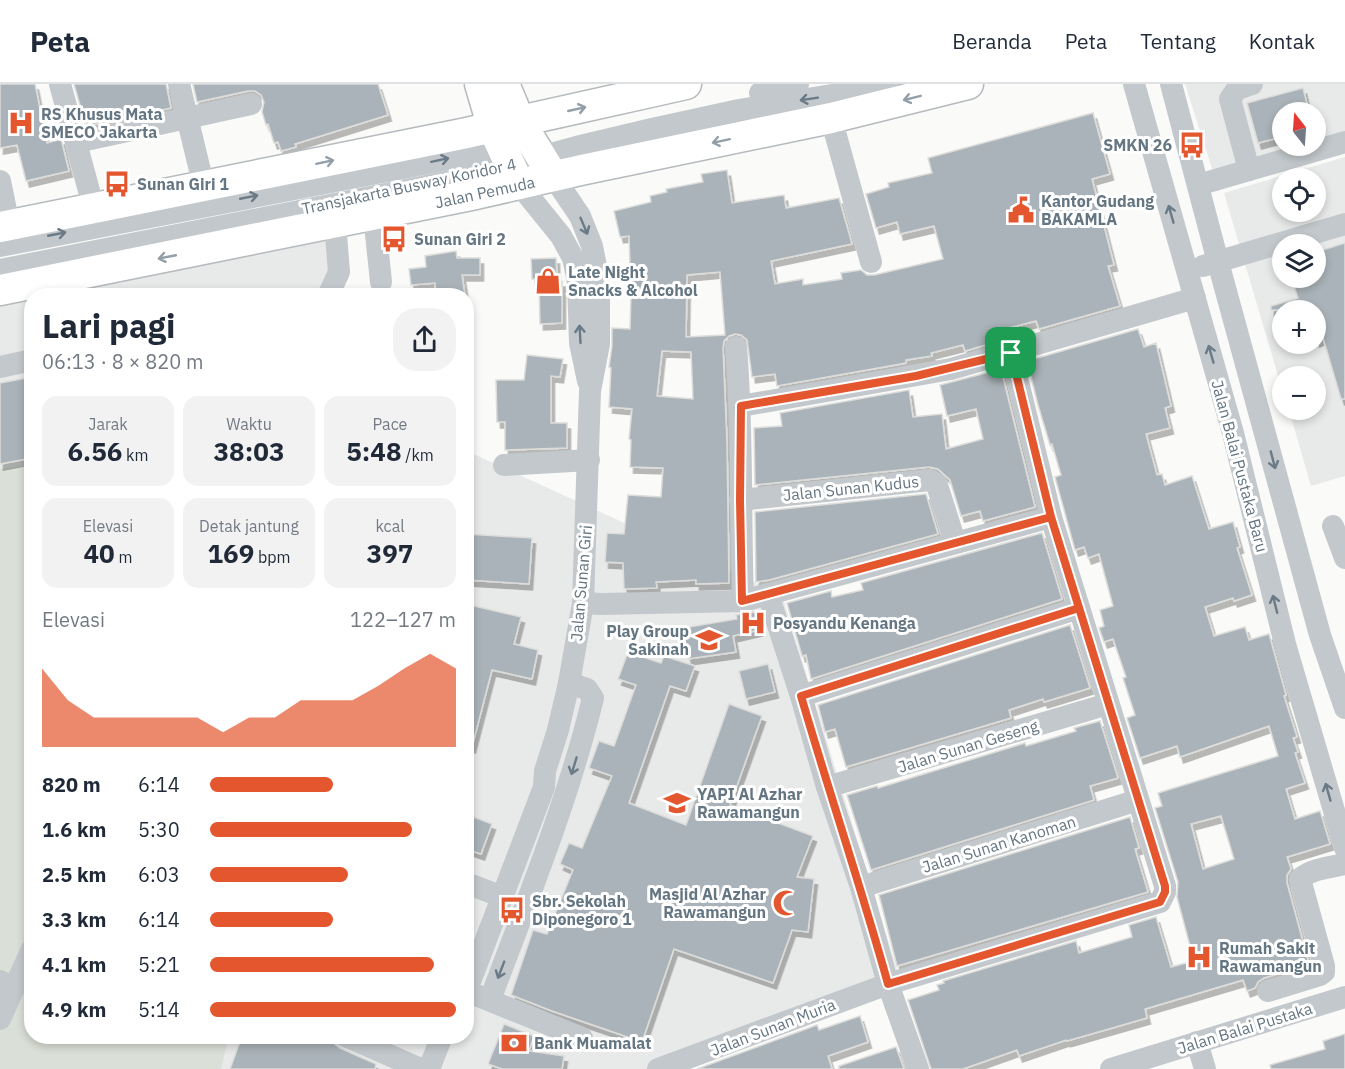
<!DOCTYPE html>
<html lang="id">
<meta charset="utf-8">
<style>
body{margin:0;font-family:"IBM Plex Sans",sans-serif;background:#f2f2f3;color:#1f2937;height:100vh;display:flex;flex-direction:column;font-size:22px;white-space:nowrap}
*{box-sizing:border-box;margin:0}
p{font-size:20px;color:#747a83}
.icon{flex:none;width:33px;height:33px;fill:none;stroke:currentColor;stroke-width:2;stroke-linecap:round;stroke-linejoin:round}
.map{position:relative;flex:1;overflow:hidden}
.drawer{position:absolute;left:24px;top:204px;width:450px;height:756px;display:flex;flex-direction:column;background:#fff;border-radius:24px;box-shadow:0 3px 9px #0003}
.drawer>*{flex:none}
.needle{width:39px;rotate:343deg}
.fabs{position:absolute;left:1272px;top:18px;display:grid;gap:12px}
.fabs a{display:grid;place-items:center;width:54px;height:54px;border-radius:50%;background:#fff;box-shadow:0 3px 9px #0003;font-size:30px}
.pin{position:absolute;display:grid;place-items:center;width:51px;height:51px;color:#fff;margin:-26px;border-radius:12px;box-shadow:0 3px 9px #0006}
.round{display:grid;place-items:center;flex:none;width:63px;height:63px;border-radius:24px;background:#f2f2f3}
.overview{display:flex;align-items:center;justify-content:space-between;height:102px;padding:0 18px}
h1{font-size:33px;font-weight:800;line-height:45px}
.metrics{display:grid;grid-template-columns:repeat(3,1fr);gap:9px;height:102px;padding:6px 18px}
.metrics div{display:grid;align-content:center;border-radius:15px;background:#f2f2f3;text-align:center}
.metrics b{font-size:26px;font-weight:800}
.metrics small{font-size:16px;font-weight:400}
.metrics p{font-size:16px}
.chart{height:168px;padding:12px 18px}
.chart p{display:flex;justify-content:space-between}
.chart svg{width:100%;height:108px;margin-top:6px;fill:#e4572e;opacity:.7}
ul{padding:0 18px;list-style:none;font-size:20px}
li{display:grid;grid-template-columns:96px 72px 1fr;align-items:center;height:45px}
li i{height:15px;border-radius:8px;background:#e4572e}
header{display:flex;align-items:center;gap:36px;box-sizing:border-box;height:84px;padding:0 30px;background:#fff;border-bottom:2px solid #e0e1e3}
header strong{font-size:28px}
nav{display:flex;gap:33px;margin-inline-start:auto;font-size:21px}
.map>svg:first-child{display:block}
.built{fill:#e8e9e9;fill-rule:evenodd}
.green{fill:#dadfd7}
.building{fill:#aab3b9;stroke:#dcdcda;stroke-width:1.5;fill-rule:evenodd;filter:url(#shadow)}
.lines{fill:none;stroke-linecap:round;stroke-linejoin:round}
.major-casing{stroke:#b5babe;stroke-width:33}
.minor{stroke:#c3c8cc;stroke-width:22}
.major{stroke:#fff;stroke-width:30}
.oneway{stroke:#939fa8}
.oneway2{stroke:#6a7a87}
.route-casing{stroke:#fff;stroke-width:12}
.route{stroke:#e4572e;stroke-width:8}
.labels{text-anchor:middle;stroke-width:6;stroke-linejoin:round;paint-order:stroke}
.poi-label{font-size:16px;font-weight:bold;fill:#657683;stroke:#fff;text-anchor:start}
.street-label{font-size:16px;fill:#657683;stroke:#fff}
</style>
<header>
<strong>Peta</strong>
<nav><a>Beranda</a><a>Peta</a><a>Tentang</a><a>Kontak</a></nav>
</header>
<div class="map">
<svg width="1345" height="985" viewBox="0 0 1345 985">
<defs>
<filter id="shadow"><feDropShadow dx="3.5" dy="6" stdDeviation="0" flood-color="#0004"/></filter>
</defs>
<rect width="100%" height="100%" fill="#fafaf8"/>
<g class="built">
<path d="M1185 0H1345V65L1218 103ZM1282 28H1316V62H1282Z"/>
<path d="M1345 73V392L1311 402 1289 326H1316V292H1282V305L1224 109ZM1282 94H1316V128H1282ZM1282 160H1316V194H1282ZM1282 226H1316V260H1282Z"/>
<path d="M335 139 328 211 32 212 31 381 0 385V207Z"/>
<path d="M467 367 782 511 900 895 650 985H221L229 953 466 952Z"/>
</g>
<path class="green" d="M31 381 32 952 229 953 221 985H0V385Z"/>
<g class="building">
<path d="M0 0H35L47 59 61 55 69 87 26 97 17 61 0 64Z"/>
<path d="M74 0H166L171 24 86 42Z"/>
<path d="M193 0H378L388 31 295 60 296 63 281 67 278 58 274 59 268 40 266 41 262 28 264 18 261 11 255 7H248L197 18Z"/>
<path d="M1303 4 1309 28H1282V53L1258 59 1247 19Z"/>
<path d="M1093 29 1110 90 1092 95 1114 181 1108 182 1120 222 1039 245 1036 237 1000 246 1003 256 965 267 963 261 931 269 932 272 906 276V279L777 302 775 290 752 293 747 256 741 251 735 250 729 252 724 257 723 264 727 359 729 499 696 500V496L656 498 657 504 624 505 623 479 605 478 607 449 624 450 628 411 661 413 663 384 630 383 631 356 629 355 632 325 609 323 611 284 609 283 612 262V244L630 245 631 210 629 152 620 153 614 127 651 118 650 112 667 108 666 105 703 98 701 90 727 86 732 119 784 111 786 124 839 114 852 160 771 177 775 200 803 195V201L842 195 841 189 861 186 867 191H874L943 175 934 142 900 150 897 138 876 144 866 110 889 103 888 99 932 89 928 74ZM720 188 725 251 686 253 687 191ZM662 267 691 268 693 315 657 312Z"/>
<path d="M1345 159V315H1341L1323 254 1316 257V226H1271V222L1298 214 1291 194H1316V168Z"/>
<path d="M456 167 457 174H480V191H462L465 212H436L435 199 411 201 409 185 426 183 425 172Z"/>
<path d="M556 174 557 197H562V239L540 240 539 195H532L531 175Z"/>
<path d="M1138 245 1144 263 1156 259 1171 322 1165 324 1170 344 1146 350 1157 391 1162 390 1165 401 1192 392 1209 445 1233 438 1240 463 1237 464 1252 511 1234 517 1233 514 1205 523 1214 552 1245 543 1249 556 1269 550 1286 611 1284 612 1297 653 1293 654 1298 668 1295 669 1305 699 1286 705 1295 735 1320 727 1330 760 1287 773 1291 785 1287 791V799L1309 880 1264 894 1258 898 1255 904 1247 907 1243 896 1145 925 1147 934 1067 957 1066 956 1019 972 1017 966 963 985H931L908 916 939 906 937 901 944 899 943 897 1076 857 1079 869 1132 853 1129 841 1156 833 1171 883 1194 877 1177 813 1178 798 1155 724 1162 722 1158 709 1278 672 1269 642 1180 673 1177 662 1140 674 1127 634 1135 631 1123 594 1126 593 1113 555 1104 558 1099 544 1104 542 1100 526 1113 522 1099 470 1088 474 1084 463 1075 466 1055 393 1061 391 1052 360 1050 361 1038 321 1027 277ZM1221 732 1234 775 1203 785 1191 740Z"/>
<path d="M527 271 563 275 560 293 551 292V339H567V364L505 366V338H497L496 296H524Z"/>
<path d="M1001 285 1035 423 983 437 980 427 961 432 950 396 938 385 929 383 755 401 754 344 782 342 780 329 909 306 913 333 942 330 946 365 983 355 976 325 947 332 940 301Z"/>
<path d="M32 293V374L0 380V299Z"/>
<path d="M926 410 938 450 769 496 756 498 755 428Z"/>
<path d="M1042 449 1062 515 811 595 806 571 802 572 787 519 831 507 832 513 863 506 861 499Z"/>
<path d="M466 450 532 454 529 500 466 496Z"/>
<path d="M466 520 521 533 514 560 538 566 532 595 492 586 472 663 466 662Z"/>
<path d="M755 528 759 546 733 552 736 568 688 575 683 544 737 535 736 531Z"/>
<path d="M1070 541 1090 604 1044 618 1043 615 1009 626 1011 634 846 683 835 645 825 648 818 621Z"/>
<path d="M628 568 661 579 664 572 695 582 686 607 670 602 629 719 686 741 729 620 762 632 730 721 813 752 797 793 814 795 808 848 792 846 773 899 674 865 642 958 552 927 511 911 533 846 547 850 573 786 560 780 569 759 582 764 612 692 589 684 599 657 614 662 636 601 618 595Z"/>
<path d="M768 580 775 608 746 615 739 587Z"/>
<path d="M1100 637 1118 694 1090 702 1094 716 871 786 847 711 877 702 878 704 1025 659 1026 662 1076 647 1074 644Z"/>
<path d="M466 730 492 740 481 770 466 765Z"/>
<path d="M1130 733 1139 764 1135 765 1148 808 897 882 879 811Z"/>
<path d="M860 932 868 958 828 972 832 985H697L817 941 819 946Z"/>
<path d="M504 940 534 952 529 967 564 972 562 985H502L488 980Z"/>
<path d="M1345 950V985H1271L1270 981 1325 965 1323 957Z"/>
<path d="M242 952H327L332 954 335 960 340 964 376 980 375 985H230Z"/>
<path d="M896 963 904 985H839V982Z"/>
</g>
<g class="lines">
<g class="major-casing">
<g id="major">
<path d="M480 0 493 44 519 100"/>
<path d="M504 0 520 38 553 92"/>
<path d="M0 143 462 50 686 0"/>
<path d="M0 206 476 110 581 86 831 34 968 0"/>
</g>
</g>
<g class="minor">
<path d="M60 0 94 125"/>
<path d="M179 0 204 103"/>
<path d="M1134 0 1233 349 1285 560 1345 764"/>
<path d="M1171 0 1218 178 1320 551 1345 624"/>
<path d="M760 9 798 0"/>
<path d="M831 34 871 178"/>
<path d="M86 56 251 20"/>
<path d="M1249 86 1230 15 1237 5 1252 0"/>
<path d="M0 97 9 141"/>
<path d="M519 100 561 152 573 174 578 198 580 259 588 297"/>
<path d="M1198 101 1345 58"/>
<path d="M374 131 381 198"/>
<path d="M0 162 517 62"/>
<path d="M1203 182 1345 140"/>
<path d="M0 186 456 96 576 63 652 45 739 26 864 6 887 0"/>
<path d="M328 212 339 188 335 139"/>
<path d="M736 263C743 348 740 432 743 517"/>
<path d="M0 283 32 276"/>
<path d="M741 322 951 285 1195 214"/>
<path d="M504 381 589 376"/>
<path d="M740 416 930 396 937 401 955 458"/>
<path d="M1333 442 1345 474"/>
<path d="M768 510 801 612 827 703 861 803 888 900 918 985"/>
<path d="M583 519 601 520 743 517 1051 433"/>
<path d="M801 612 1079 524"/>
<path d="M827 703 1108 620"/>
<path d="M466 799 503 813"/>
<path d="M861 803 1138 716"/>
<path d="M0 897 14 904 0 935"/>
<path d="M466 899 471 895 544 703 545 687 558 646 569 599 583 519 590 307 599 260V198L592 162 580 132 553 92"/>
<path d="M14 904 32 865"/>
<path d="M1268 907 1320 891 1324 888V882L1300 795C1311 785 1331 783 1345 780"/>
<path d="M476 911 582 954"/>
<path d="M490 916C527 817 568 717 593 614L587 605 569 599"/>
<path d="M345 952 421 985"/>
<path d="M1197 958 1205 985"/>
<path d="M429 985 442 952"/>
<path d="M658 985 888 900 1160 818 1165 808V802L1051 433 1011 269"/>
<path d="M1111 985 1345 913"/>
</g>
<use href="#major" class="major"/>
</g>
<defs><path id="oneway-shaft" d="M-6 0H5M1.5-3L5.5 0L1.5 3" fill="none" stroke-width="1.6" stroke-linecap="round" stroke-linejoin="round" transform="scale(1.5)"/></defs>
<g class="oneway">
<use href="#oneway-shaft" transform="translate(912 14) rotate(166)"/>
<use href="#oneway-shaft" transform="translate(577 25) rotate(-13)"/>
<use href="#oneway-shaft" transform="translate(721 57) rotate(168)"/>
<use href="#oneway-shaft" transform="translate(325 78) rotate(-12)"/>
<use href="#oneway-shaft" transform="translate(167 173) rotate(169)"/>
</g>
<g class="oneway2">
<use href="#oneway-shaft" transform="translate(809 15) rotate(171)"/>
<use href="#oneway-shaft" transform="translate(440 76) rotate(-12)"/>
<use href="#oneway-shaft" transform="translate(249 113) rotate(-11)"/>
<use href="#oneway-shaft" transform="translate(1171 130) rotate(-106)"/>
<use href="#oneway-shaft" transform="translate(584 142) rotate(67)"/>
<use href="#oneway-shaft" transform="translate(57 150) rotate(-11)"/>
<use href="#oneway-shaft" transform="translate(580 250) rotate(-93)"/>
<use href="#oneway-shaft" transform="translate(1211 270) rotate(-106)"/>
<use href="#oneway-shaft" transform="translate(1273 376) rotate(75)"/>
<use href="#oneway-shaft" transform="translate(1275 520) rotate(-104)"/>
<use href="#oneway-shaft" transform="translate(574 682) rotate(107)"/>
<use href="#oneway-shaft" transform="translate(1328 708) rotate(-106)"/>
<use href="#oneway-shaft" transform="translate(501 886) rotate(111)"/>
</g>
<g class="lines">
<g class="route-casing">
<path id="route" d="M1011 269 916 292 741 322 740 416 742 517 1051 433 1165 802V808L1160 818 888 900C861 803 829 708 801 612L1079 524 1051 433 1011 269"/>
</g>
<use href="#route" class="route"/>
</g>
<defs>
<g id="hospital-bare" transform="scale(2.07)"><path d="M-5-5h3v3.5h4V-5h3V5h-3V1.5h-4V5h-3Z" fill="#e4572e" stroke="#fff" stroke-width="2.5" paint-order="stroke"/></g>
<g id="bus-bare" transform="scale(2.07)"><path d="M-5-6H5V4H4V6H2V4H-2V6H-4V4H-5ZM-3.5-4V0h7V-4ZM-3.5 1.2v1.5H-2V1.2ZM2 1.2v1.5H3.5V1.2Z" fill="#e4572e" stroke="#fff" stroke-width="2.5" paint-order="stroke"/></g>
<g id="civic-bare" transform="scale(2.07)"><path d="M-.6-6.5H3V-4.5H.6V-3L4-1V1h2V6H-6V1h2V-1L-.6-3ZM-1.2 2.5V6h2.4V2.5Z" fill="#e4572e" stroke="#fff" stroke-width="2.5" paint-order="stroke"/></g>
<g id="shop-bare" transform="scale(2.07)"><path d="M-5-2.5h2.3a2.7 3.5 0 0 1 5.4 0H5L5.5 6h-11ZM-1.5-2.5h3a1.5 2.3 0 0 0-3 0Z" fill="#e4572e" stroke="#fff" stroke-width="2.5" paint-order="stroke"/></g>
<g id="school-bare" transform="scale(2.07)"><path d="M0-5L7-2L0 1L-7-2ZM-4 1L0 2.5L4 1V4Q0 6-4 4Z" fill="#e4572e" stroke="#fff" stroke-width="2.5" paint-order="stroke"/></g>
<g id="mosque-bare" transform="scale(2.07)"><path d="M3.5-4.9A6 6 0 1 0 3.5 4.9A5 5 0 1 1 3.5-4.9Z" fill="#e4572e" stroke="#fff" stroke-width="2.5" paint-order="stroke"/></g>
<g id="bank-bare" transform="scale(2.07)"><path d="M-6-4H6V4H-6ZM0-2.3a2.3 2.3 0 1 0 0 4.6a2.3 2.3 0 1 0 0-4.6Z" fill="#e4572e" stroke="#fff" stroke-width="2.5" paint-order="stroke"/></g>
</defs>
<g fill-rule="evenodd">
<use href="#hospital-bare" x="21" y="39"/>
<use href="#bus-bare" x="1192" y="61"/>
<use href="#bus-bare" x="117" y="100"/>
<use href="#civic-bare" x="1021" y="126"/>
<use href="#bus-bare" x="394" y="155"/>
<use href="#shop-bare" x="548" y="197"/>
<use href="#hospital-bare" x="753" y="539"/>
<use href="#school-bare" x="709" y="556"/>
<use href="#school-bare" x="677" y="719"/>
<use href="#mosque-bare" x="786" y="819"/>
<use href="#bus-bare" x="512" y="826"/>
<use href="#hospital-bare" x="1199" y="873"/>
<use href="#bank-bare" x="514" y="959"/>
</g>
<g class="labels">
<g class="poi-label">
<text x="41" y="36">RS Khusus Mata<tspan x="41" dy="18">SMECO Jakarta</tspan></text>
<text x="1172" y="67" text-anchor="end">SMKN 26</text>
<text x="137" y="106">Sunan Giri 1</text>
<text x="1041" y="123">Kantor Gudang<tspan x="1041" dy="18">BAKAMLA</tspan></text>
<text x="414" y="161">Sunan Giri 2</text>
<text x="568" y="194">Late Night<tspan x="568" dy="18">Snacks &amp; Alcohol</tspan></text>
<text x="773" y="545">Posyandu Kenanga</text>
<text x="689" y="553" text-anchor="end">Play Group<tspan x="689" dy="18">Sakinah</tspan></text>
<text x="697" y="716">YAPI Al Azhar<tspan x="697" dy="18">Rawamangun</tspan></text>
<text x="766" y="816" text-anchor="end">Masjid Al Azhar<tspan x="766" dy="18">Rawamangun</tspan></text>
<text x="532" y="823">Sbr. Sekolah<tspan x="532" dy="18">Diponegoro 1</tspan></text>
<text x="1219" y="870">Rumah Sakit<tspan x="1219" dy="18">Rawamangun</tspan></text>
<text x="534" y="965">Bank Muamalat</text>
</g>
<g class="street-label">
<text transform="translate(409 102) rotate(-12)" y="6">Transjakarta Busway Koridor 4</text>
<text transform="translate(485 108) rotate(-12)" y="6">Jalan Pemuda</text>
<text transform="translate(1240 382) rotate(75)" y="6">Jalan Balai Pustaka Baru</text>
<text transform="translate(851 404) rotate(-6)" y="6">Jalan Sunan Kudus</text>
<text transform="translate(581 499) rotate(-85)" y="6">Jalan Sunan Giri</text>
<text transform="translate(968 662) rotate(-17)" y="6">Jalan Sunan Geseng</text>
<text transform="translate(999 760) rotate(-17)" y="6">Jalan Sunan Kanoman</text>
<text transform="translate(773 943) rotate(-21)" y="6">Jalan Sunan Muria</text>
<text transform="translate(1245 944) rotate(-17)" y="6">Jalan Balai Pustaka</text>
</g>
</g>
</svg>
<div class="fabs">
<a><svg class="needle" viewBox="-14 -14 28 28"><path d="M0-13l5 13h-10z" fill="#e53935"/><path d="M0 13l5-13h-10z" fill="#747a83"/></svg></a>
<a><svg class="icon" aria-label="locate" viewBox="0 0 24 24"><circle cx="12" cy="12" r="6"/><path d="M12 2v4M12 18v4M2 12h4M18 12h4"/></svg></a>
<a><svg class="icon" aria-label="layers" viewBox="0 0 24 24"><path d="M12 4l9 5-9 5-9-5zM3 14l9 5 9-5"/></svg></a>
<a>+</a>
<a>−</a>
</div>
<div class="pin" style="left:1011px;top:269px;background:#1e9e55"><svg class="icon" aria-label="arrive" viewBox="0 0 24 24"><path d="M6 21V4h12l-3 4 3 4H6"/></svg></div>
<section class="drawer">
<div class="overview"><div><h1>Lari pagi</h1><p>06:13 · 8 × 820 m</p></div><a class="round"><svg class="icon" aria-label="share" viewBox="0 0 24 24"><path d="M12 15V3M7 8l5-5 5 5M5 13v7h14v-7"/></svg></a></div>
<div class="metrics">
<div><p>Jarak</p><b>6.56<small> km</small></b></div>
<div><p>Waktu</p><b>38:03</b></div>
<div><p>Pace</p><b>5:48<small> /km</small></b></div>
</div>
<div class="metrics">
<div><p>Elevasi</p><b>40<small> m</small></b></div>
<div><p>Detak jantung</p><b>169<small> bpm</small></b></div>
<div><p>kcal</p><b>397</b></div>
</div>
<div class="chart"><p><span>Elevasi</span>122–127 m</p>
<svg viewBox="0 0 160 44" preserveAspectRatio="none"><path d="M0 44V12L10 25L20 32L30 32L40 32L50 32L60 32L70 38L80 32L90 32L100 25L110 25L120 25L130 19L140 12L150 6L160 12V44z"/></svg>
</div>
<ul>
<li><b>820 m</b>6:14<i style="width:50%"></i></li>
<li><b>1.6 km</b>5:30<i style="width:82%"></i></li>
<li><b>2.5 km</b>6:03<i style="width:56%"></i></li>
<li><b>3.3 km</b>6:14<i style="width:50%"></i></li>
<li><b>4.1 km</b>5:21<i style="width:91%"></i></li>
<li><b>4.9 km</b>5:14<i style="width:100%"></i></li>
</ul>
</section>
</div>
